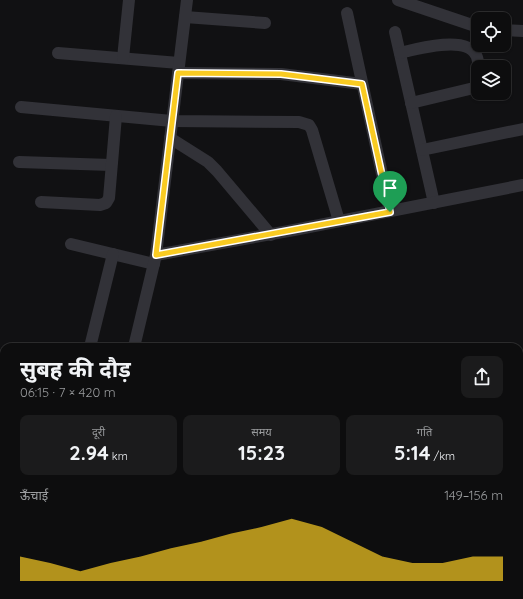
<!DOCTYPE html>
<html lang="hi">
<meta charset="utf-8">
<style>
body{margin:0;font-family:Quicksand,"Noto Sans Devanagari",sans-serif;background:#1b1b1c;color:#f1f3f6;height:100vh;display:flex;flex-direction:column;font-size:15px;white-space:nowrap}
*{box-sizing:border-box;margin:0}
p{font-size:13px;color:#9a9c9e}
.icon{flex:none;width:22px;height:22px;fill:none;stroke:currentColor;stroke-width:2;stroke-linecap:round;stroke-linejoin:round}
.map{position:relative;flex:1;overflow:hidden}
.side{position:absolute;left:0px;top:343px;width:523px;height:256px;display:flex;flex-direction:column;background:#0d0d0e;border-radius:12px 12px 0 0;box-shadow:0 1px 3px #0004,0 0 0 1px #2d2d2e}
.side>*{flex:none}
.controls{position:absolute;left:471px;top:12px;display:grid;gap:8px}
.controls a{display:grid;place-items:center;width:40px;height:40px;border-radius:8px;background:#0d0d0e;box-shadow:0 1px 3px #0004,0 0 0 1px #2d2d2e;font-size:20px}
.pin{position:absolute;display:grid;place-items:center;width:34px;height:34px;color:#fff;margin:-41px -17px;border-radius:50% 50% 50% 0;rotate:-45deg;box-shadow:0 0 4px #0007}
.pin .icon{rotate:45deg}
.round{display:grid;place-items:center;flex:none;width:42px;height:42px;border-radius:8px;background:#1b1b1c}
.summary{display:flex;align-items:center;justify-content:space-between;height:68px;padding:0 20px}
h1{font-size:22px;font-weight:700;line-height:30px}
.stats{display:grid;grid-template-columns:repeat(3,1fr);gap:6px;height:68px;padding:4px 20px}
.stats div{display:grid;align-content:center;border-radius:8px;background:#1b1b1c;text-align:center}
.stats b{font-size:20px;font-weight:700}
.stats small{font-size:11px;font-weight:400}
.stats p{font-size:11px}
.chart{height:112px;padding:8px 20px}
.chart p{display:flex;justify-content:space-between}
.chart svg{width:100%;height:72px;margin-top:4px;fill:#f9cb22;opacity:.7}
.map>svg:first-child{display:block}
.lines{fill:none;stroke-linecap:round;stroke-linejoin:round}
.minor{stroke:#323238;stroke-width:12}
.route-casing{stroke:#fff;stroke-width:8}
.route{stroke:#f9cb22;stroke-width:5}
</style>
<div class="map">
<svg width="523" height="599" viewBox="0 0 523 599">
<rect width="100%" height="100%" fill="#111113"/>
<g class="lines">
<g class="minor">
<path d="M398 0 478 27"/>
<path d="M347 13 390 211"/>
<path d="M185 17 265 23"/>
<path d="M504 30 523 31"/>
<path d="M395 32 434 203"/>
<path d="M58 53 179 63"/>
<path d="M400 53C416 49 466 35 476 55 478 58 478 63 479 67"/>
<path d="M123 58 129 0"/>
<path d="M178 73 281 74 362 84"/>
<path d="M411 103 478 87"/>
<path d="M21 107 172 121 299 122 309 125 312 130 339 221"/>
<path d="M170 138 208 162 217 171 271 235"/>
<path d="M422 150 523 129"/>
<path d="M19 162 111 165"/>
<path d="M41 202 100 205 106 203 109 198 116 116"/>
<path d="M71 244 154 264"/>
<path d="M156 255 294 230 523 185"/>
<path d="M90 347 113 254"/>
<path d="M134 347 156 255 187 0"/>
<path d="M519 454 523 470"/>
<path d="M0 476H4"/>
<path d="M519 499H523"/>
<path d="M0 514H4"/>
<path d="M0 555H4"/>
<path d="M116 595V599"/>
<path d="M174 595 175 599"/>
<path d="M287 595V599"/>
<path d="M495 595 496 599"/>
</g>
</g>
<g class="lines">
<g class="route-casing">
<path id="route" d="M178 73 281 74 362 84 390 212 156 255Z"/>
</g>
<use href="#route" class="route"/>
</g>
</svg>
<div class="controls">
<a><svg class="icon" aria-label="locate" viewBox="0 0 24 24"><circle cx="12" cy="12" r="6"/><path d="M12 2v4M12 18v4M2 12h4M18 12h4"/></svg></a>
<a><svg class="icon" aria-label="layers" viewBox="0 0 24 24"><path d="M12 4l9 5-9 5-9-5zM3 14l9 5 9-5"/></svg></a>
</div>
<div class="pin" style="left:390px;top:212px;background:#1e9e55"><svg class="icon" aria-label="arrive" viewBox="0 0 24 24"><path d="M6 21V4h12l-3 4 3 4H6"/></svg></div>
<section class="side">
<div class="summary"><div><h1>सुबह की दौड़</h1><p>06:15 · 7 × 420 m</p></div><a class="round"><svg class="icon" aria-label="share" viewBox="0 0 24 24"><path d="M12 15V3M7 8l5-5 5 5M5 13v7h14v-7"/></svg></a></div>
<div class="stats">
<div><p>दूरी</p><b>2.94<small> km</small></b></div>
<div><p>समय</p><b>15:23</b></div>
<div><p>गति</p><b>5:14<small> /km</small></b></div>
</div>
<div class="chart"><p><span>ऊँचाई</span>149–156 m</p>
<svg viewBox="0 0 160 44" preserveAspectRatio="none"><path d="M0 44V29L10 33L20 38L30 33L40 29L50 24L60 20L70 15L80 11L90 6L100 11L110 20L120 29L130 33L140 33L150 29L160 29V44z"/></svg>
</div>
</section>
</div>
